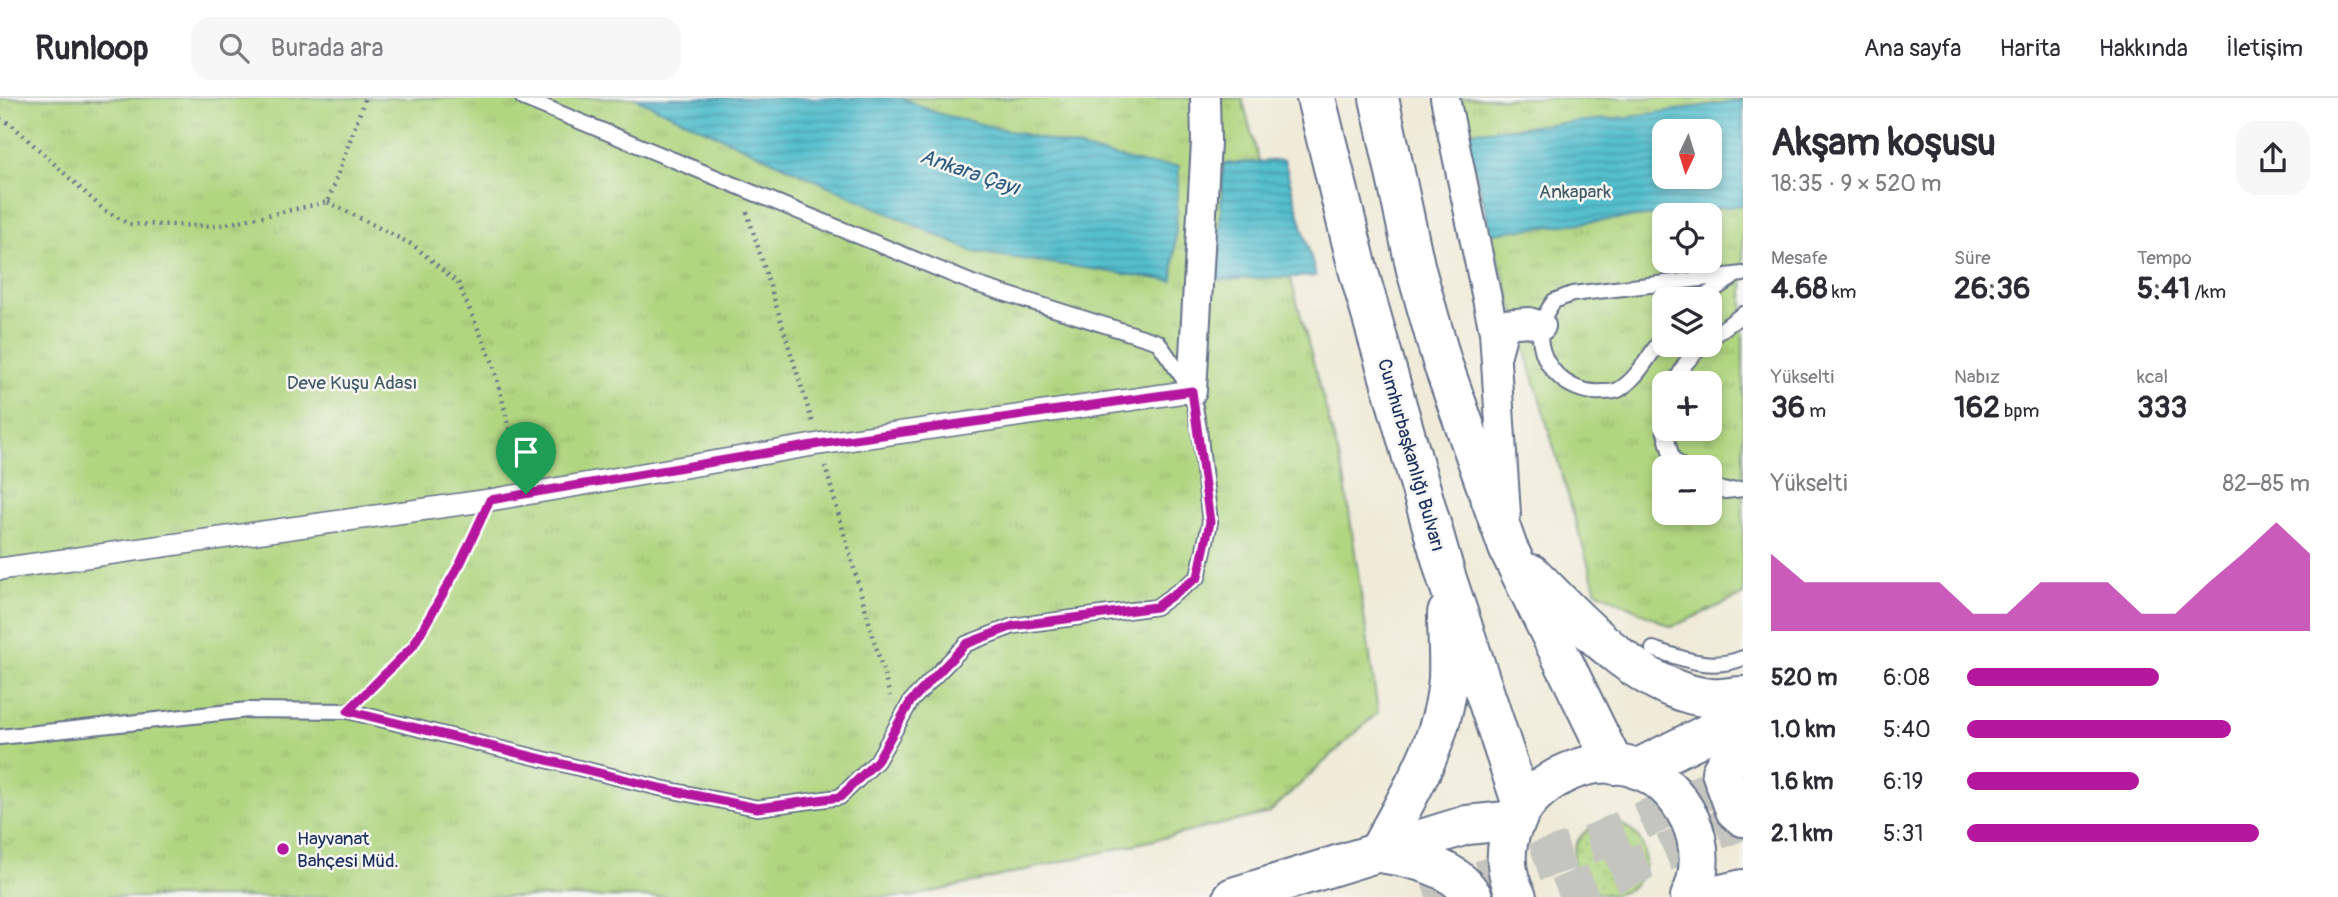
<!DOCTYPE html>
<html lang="tr">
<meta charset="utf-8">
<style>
body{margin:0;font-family:Pangolin,sans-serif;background:#f7f7f7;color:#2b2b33;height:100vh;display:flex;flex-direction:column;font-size:26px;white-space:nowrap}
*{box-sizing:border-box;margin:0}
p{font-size:23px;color:#7c7c81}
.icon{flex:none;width:38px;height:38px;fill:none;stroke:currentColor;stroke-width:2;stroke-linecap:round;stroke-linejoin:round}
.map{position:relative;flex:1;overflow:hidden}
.panel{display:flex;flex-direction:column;background:#fff;width:595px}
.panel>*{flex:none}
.needle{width:46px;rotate:184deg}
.controls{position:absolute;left:1652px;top:21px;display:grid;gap:14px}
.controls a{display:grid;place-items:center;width:70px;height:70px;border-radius:14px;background:#fff;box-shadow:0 4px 10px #0003;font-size:35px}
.pin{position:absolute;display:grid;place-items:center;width:60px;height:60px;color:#fff;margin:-72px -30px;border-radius:50% 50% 50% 0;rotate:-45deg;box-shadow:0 0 7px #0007}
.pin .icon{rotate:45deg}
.round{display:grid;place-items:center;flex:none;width:74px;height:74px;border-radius:21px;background:#f7f7f7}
.summary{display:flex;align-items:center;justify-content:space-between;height:119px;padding:0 28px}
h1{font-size:38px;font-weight:800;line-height:52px}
.figures{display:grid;grid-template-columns:repeat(3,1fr);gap:10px;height:119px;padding:7px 28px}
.figures div{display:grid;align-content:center}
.figures b{font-size:30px;font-weight:800}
.figures small{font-size:19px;font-weight:400}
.figures p{font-size:19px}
.chart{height:196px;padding:14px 28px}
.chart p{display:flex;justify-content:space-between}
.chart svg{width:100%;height:126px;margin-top:7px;fill:#b5179e;opacity:.7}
ul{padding:0 28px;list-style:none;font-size:23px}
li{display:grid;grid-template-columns:112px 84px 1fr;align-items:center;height:52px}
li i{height:18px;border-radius:9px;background:#b5179e}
header{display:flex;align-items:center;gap:42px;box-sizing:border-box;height:98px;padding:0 35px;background:#fff;border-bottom:2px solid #e1e1e2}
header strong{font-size:33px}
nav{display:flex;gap:38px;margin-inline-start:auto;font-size:24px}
.search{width:490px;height:63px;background:#f7f7f7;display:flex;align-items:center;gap:18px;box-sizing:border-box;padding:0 24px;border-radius:21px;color:#7c7c81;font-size:26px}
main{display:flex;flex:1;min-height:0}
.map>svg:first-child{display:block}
.grass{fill:url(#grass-dots);stroke:#66826f;stroke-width:2}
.park{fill:url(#park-tufts);stroke:#66826f;stroke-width:2;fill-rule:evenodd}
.water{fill:url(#water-rules);stroke:#387796;stroke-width:2;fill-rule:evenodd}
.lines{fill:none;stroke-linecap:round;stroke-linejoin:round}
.trunk-tunnel{stroke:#c5c5c0;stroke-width:38;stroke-dasharray:38 19;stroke-linecap:butt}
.service-casing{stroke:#667189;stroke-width:18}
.pedestrian-casing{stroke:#667189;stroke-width:24}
.minor-casing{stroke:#667189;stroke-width:32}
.primary-casing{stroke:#667189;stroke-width:42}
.trunk-casing{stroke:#667189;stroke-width:42}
.path{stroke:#667189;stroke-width:4.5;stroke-dasharray:2 5;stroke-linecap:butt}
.service{stroke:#fff;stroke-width:14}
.pedestrian{stroke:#fff;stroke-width:21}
.minor{stroke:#fff;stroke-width:28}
.primary{stroke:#fff;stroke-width:38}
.trunk{stroke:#fff;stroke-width:38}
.route-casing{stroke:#fff;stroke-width:14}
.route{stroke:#b5179e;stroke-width:9}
.poi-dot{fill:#b5179e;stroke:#f6f6f2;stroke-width:2.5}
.labels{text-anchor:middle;stroke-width:5;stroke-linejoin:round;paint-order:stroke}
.park-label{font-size:19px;fill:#405966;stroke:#f6f6f2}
.street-label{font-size:19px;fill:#1b2f5e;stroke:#f6f6f2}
.poi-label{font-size:19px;fill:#1b2f5e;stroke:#f6f6f2;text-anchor:start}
.water-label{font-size:21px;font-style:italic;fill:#2c5a80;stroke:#f6f6f2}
</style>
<header>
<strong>Runloop</strong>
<div class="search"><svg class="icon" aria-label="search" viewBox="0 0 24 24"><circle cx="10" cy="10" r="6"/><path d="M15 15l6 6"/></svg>Burada ara</div>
<nav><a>Ana sayfa</a><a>Harita</a><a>Hakkında</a><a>İletişim</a></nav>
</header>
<main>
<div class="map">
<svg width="1743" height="799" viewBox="0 0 1743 799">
<defs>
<pattern id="grass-dots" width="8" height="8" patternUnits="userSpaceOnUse" patternTransform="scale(1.75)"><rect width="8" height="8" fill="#b1d680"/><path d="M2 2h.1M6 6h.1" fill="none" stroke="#98b871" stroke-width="1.8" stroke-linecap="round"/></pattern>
<pattern id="park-tufts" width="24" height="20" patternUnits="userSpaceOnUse" patternTransform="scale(1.75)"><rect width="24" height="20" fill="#b1d680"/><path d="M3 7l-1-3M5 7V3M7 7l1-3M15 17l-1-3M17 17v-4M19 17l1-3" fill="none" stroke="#98b871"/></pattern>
<pattern id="water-rules" width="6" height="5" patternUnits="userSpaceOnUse" patternTransform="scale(1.75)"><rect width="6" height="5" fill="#54bfce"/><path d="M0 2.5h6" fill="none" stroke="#459caa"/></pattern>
</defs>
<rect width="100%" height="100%" fill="#f6f6f2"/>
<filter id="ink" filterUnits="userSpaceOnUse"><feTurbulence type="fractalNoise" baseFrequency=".0143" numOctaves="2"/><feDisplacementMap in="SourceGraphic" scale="14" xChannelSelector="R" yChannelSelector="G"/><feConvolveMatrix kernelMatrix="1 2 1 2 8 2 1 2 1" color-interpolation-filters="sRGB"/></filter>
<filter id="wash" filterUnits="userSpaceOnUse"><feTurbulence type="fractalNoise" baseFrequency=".00686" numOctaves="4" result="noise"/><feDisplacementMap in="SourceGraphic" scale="28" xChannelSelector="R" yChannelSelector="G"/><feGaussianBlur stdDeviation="1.57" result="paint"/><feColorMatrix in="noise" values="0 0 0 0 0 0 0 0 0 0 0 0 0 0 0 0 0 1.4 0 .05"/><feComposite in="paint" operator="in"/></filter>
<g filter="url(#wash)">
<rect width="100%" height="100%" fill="#f0ebd8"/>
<circle class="grass" cx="1609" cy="761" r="36"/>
<g class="park">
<path d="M0 0H1242L1344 378 1378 614 1269 715 911 799H0Z"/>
<path d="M1460 0H1743V497L1672 529 1596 493 1491 135ZM1664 33H1710V79H1664ZM1664 117H1710V163H1664ZM1664 201H1710V247H1664ZM1664 285H1710V331H1664ZM1664 369H1710V415H1664Z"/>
</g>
<g class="water">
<path d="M635 0H902L936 15 1145 66 1179 68 1173 183 974 154Z"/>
<path d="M1743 2V107L1491 135 1466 34 1628 19ZM1664 33H1710V79H1664Z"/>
<path d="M1284 62 1316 178 1218 182 1223 66Z"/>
</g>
</g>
<g filter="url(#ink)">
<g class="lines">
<g class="trunk-tunnel">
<path d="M1426 799 1594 745 1743 676"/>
<path d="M1559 799 1743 722"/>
</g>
<g class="service-casing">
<g id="service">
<path d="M1700 201 1732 180"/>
<path d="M1664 238C1650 255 1638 281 1618 292 1614 294 1607 294 1602 294 1567 297 1534 264 1541 227 1543 219 1549 210 1554 203L1572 196 1743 176"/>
<path d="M1710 240 1743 216"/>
<path d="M1675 285 1685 266 1702 247"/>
<path d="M1664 331 1672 360 1682 369"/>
<path d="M1710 387 1725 393 1743 391"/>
<path d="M1653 551C1683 561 1712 573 1743 560"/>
<path d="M0 639 248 612 348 613 660 690 757 710 840 699 877 663 911 603 966 546 1013 528 1156 509 1198 479 1210 424 1199 331 1192 293 1158 244 975 186 523 0"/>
</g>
</g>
<g class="pedestrian-casing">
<path id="pedestrian" d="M0 471 490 402 819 346 1192 293"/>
</g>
<g class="minor-casing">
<g id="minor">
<path d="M1445 0 1494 234 1506 416"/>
<path d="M1497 256 1505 226 1529 224 1541 228"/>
<path d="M1192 293 1206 44 1205 0"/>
</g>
</g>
<g class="primary-casing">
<g id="primary">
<path d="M1316 0 1358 171 1446 478 1523 710"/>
<path d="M1379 0 1416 172 1442 264 1508 450 1614 667"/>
<path d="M1532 476C1578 522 1642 594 1711 600 1721 601 1733 598 1743 598"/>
<path d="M1378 754C1407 700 1444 643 1448 580 1449 558 1447 536 1447 515"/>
</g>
</g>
<g class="trunk-casing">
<g id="trunk">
<path d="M1743 638 1721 674 1735 712 1743 719"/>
<path d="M1636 671 1743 618"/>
<path d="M1380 755C1412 760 1455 768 1473 799"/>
<path d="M1233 799 1467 727 1517 722"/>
<path d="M1517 799C1464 698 1631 601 1690 722 1701 746 1702 776 1690 799"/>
<path d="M1708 799 1743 791"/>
</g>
</g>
<g class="path">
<path d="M0 21 11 26 104 112 129 126 217 128 328 104 365 0"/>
<path d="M328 104 413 147 458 185 493 265 520 373"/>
<path d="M747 114 813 326"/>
<path d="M825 368 890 598"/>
<path d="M365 597 413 548 461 464 478 428"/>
</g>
<use href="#service" class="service"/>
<use href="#pedestrian" class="pedestrian"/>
<use href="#minor" class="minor"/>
<use href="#primary" class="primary"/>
<use href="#trunk" class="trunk"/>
</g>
</g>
<g class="lines" filter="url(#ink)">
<g class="route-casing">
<path id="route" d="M1192 293 1210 424 1198 479 1156 509 1013 528 966 546 911 603 877 663 840 699 757 710 660 690 348 613 413 548 461 464 490 402 819 346Z"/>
</g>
<use href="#route" class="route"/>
</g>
<circle class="poi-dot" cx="283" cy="751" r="7"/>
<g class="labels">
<g class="park-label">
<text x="1575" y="100">Ankapark</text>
<text x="352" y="291">Deve Kuşu Adası</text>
</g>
<g class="street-label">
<text transform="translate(1412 357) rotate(74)" y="7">Cumhurbaşkanlığı Bulvarı</text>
</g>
<g class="poi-label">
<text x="297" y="747">Hayvanat<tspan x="297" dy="22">Bahçesi Müd.</tspan></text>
</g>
<g class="water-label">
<text transform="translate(970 74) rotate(19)" y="7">Ankara Çayı</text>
</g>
</g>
</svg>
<div class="controls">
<a><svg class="needle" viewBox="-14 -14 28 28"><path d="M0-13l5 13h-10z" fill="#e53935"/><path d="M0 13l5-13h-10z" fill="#7c7c81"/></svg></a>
<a><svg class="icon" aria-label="locate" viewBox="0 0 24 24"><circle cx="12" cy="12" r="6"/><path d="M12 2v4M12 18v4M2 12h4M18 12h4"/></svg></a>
<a><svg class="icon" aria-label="layers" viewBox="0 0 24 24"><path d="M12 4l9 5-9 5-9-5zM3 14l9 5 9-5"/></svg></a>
<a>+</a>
<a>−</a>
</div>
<div class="pin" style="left:526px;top:396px;background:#1e9e55"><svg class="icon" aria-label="arrive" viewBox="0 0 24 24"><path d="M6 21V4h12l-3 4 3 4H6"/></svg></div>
</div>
<section class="panel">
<div class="summary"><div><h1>Akşam koşusu</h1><p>18:35 · 9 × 520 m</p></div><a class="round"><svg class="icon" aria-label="share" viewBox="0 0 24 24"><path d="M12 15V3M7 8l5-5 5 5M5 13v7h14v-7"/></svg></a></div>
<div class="figures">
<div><p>Mesafe</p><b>4.68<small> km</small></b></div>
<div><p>Süre</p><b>26:36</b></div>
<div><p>Tempo</p><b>5:41<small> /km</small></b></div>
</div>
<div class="figures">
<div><p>Yükselti</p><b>36<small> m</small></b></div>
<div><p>Nabız</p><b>162<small> bpm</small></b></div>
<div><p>kcal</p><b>333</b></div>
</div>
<div class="chart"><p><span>Yükselti</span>82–85 m</p>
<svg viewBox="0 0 160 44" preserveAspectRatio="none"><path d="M0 44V17L10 27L20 27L30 27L40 27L50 27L60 38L70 38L80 27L90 27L100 27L110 38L120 38L130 27L140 17L150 6L160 17V44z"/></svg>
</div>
<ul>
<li><b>520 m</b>6:08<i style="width:56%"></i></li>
<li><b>1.0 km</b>5:40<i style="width:77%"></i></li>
<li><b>1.6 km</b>6:19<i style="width:50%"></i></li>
<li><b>2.1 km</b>5:31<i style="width:85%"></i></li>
</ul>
</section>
</main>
